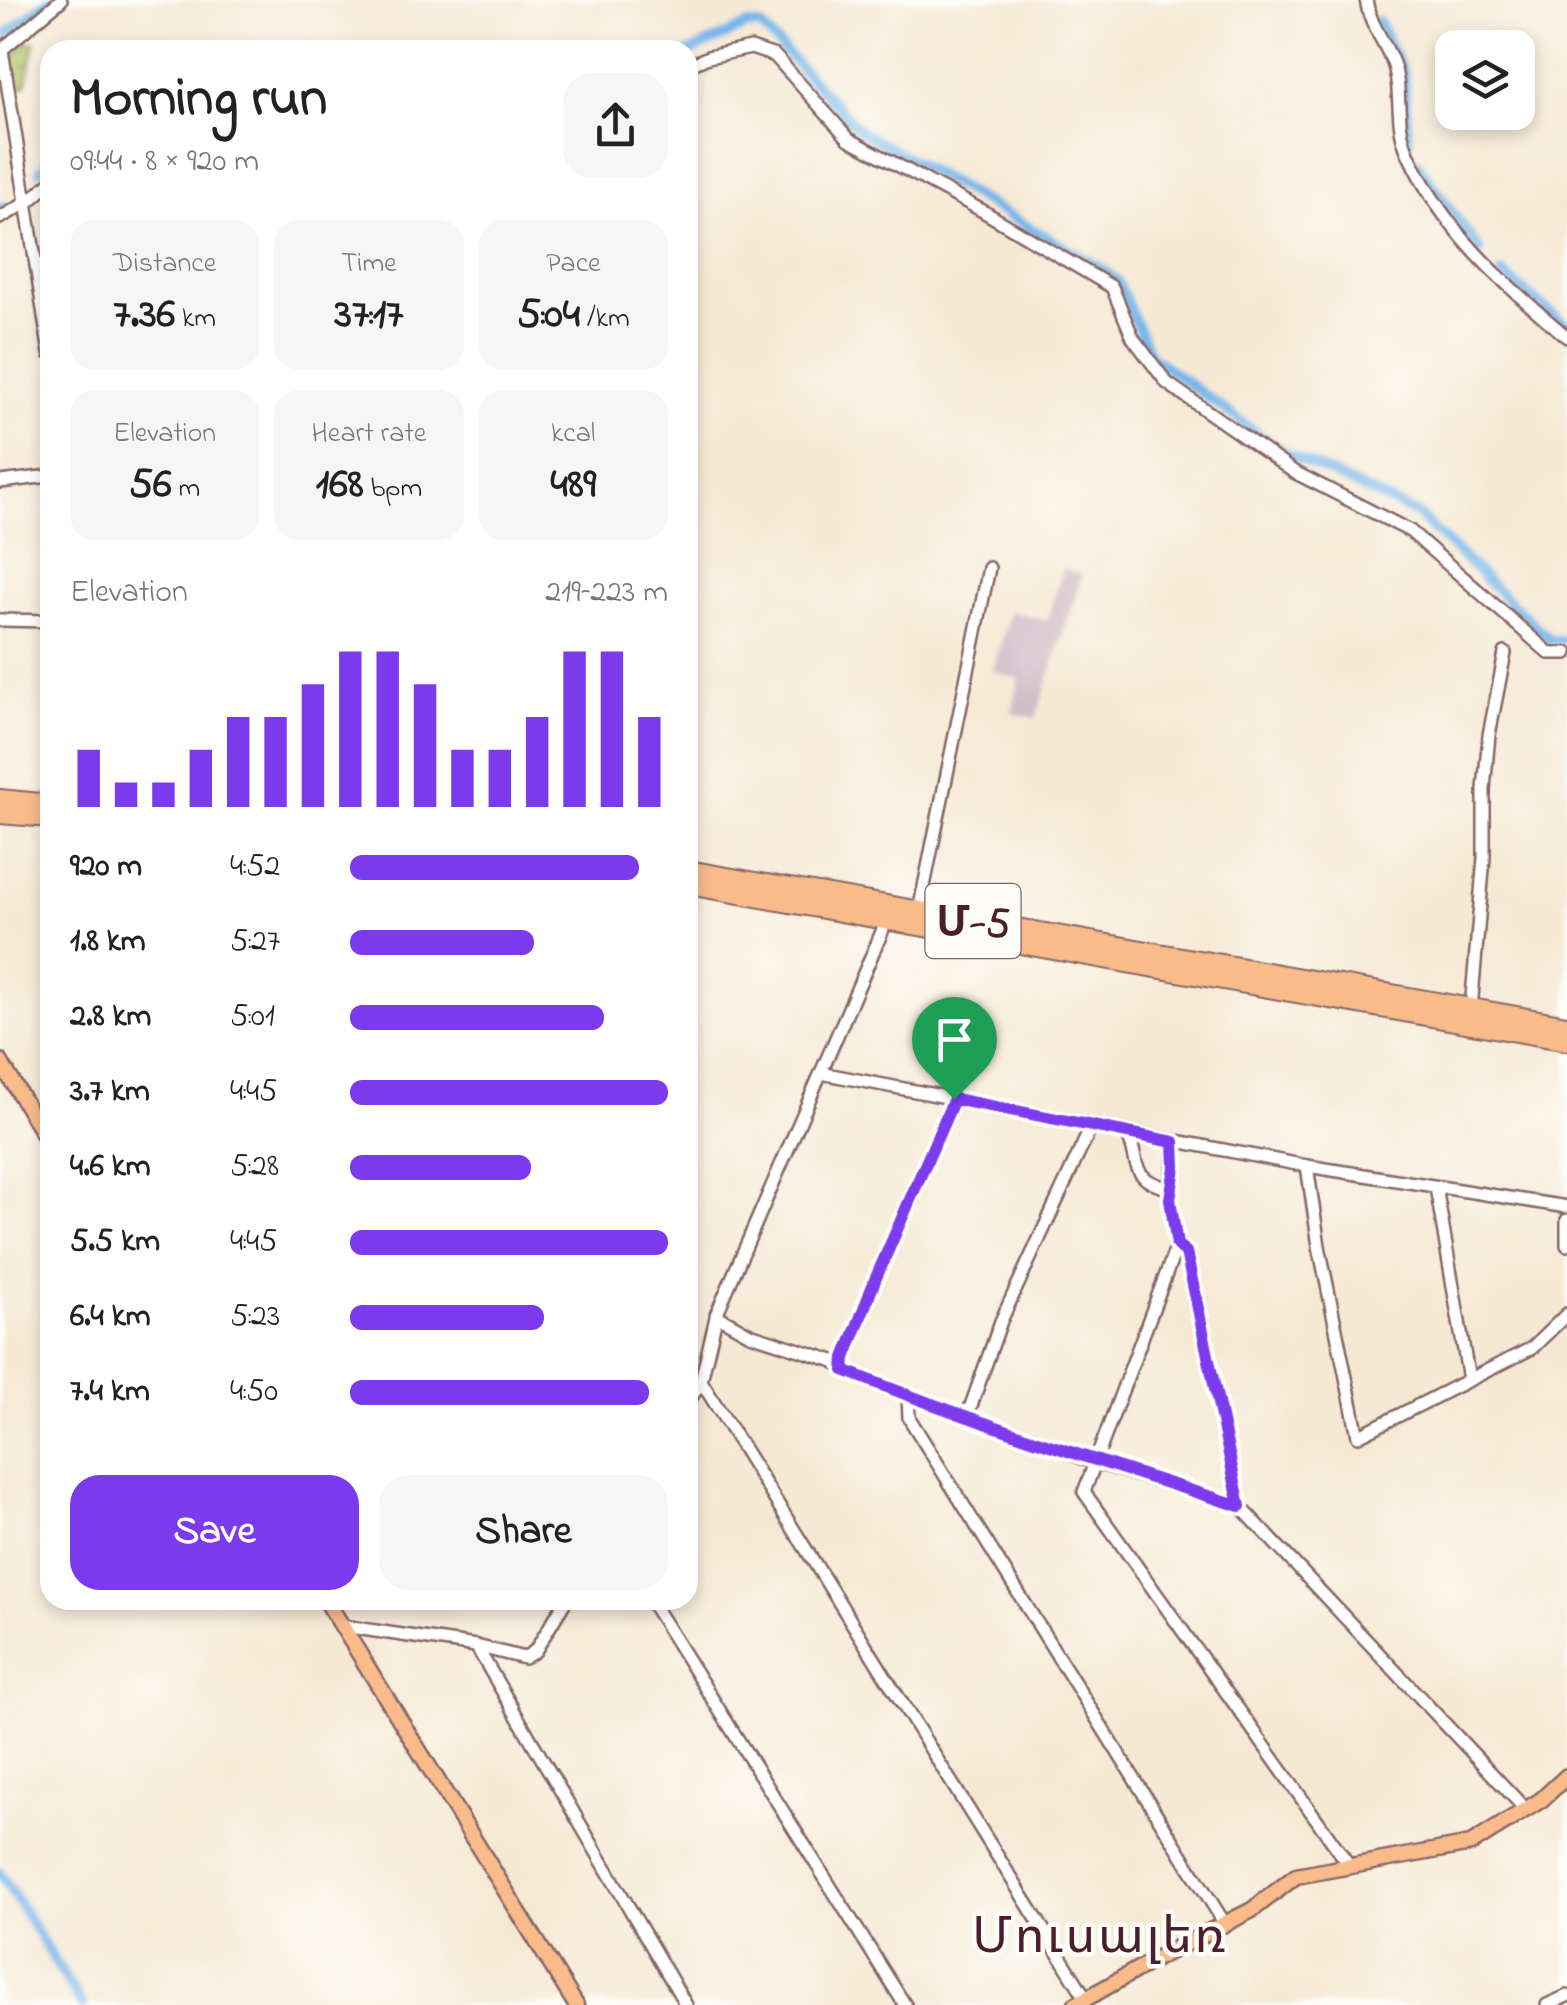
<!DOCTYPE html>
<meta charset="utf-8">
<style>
body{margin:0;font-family:"Indie Flower","Noto Sans Armenian",sans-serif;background:#f6f6f6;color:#222;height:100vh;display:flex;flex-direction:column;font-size:38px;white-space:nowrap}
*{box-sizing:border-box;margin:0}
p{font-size:32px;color:#767676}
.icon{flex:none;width:55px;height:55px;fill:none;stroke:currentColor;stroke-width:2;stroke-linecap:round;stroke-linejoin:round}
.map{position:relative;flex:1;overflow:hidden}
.details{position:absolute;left:40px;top:40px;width:658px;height:1570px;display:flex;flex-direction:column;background:#fff;border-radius:30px;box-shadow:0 5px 15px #0003}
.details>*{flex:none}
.buttons{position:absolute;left:1435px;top:30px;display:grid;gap:20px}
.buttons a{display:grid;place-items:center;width:100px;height:100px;border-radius:20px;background:#fff;box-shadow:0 5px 15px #0003;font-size:50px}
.pin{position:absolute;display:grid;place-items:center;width:85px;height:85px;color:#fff;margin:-102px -42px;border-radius:50% 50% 50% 0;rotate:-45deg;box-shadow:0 0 10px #0007}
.pin .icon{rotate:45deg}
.round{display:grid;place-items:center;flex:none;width:105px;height:105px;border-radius:30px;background:#f6f6f6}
.summary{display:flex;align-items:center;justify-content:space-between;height:170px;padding:0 30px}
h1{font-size:55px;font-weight:800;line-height:75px}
.figures{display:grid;grid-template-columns:repeat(3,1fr);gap:15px;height:170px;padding:10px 30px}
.figures div{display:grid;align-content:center;border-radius:25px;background:#f6f6f6;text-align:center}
.figures b{font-size:42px;font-weight:800}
.figures small{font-size:28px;font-weight:400}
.figures p{font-size:28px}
.chart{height:280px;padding:20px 30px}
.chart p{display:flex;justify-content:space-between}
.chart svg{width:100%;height:180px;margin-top:10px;stroke:#7c3aed;stroke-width:6}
.cta{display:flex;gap:20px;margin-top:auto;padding:20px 30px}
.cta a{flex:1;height:115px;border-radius:30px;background:#7c3aed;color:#fff;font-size:40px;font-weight:800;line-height:115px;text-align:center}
.cta a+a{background:#f6f6f6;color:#222}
ul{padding:0 30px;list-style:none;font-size:32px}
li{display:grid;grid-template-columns:160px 120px 1fr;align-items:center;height:75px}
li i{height:25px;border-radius:12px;background:#7c3aed}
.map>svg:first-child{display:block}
.industrial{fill:#d2bdc8}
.grass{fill:url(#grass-dots);stroke:#7b7049;stroke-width:2.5}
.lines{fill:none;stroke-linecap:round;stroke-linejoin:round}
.canal{stroke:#76b6ea;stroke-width:10}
.minor-casing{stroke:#866666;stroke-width:16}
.major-casing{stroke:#866666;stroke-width:19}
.highway-casing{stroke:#866666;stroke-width:22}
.minor{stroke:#fff;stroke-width:11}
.major{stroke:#fabb8b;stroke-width:14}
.highway{stroke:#fabb8b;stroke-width:18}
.route-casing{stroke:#fff;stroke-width:20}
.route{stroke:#7c3aed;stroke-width:12}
.labels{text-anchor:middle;stroke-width:9;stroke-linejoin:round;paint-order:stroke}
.shield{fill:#fdfcf7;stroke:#806168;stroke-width:2.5}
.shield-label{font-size:42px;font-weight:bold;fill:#4a1f2b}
.quarter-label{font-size:50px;letter-spacing:2.5px;fill:#4a1f2b;stroke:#fdfcf7}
</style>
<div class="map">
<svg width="1567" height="2005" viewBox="0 0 1567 2005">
<defs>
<pattern id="grass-dots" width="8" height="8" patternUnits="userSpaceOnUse" patternTransform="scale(2.5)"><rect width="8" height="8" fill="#acc267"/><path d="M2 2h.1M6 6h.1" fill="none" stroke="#96a65a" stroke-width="1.8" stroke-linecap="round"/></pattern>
</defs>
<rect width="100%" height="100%" fill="#fdfcf7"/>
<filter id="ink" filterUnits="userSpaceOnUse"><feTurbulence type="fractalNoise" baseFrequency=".01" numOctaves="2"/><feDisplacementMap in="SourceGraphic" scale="20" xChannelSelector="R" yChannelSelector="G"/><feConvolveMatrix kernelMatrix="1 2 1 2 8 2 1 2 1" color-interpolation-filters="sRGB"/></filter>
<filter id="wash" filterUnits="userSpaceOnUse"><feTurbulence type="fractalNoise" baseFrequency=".0048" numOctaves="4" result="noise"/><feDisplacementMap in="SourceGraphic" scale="40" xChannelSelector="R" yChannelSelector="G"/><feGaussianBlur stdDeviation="2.25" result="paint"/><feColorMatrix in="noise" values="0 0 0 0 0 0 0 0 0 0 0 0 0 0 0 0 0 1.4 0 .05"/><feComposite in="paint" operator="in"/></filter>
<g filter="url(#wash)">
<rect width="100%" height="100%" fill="#f6e9d4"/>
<path class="industrial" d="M1063 569 1082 574 1036 718 1012 713 1019 679 993 671 1010 611 1047 621Z"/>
<path class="grass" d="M24 42 35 43 26 85 21 88 16 87C10 68 12 58 24 42Z"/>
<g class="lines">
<g class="canal">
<path d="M1378 21 1404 74 1408 143"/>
<path d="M8 33 49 0"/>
<path d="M688 53 748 25 761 26 860 131 1101 268 1117 281 1150 355 1280 450 1417 514 1550 640H1567"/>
<path d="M1417 163 1480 251"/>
<path d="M40 171 50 161"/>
<path d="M0 207 3 206"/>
<path d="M1502 273 1567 326"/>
<path d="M0 1873 82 2005"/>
</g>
</g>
</g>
<g filter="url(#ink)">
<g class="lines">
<g class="minor-casing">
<g id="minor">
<path d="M1366 0C1370 25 1384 40 1393 63 1403 90 1394 123 1408 153 1442 230 1504 284 1567 337"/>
<path d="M2 50 50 354"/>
<path d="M0 51 61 0"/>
<path d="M688 66 708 57 751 48 775 56 849 139 981 210 1112 287 1133 338 1167 383 1294 472 1410 531 1549 653H1567"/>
<path d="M0 218 28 202 50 183"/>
<path d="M0 482 50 476"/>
<path d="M0 620 50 621"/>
<path d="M919 911 989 568"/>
<path d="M887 920 717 1313 701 1381 1086 1998"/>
<path d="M1471 1009 1484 858V789L1489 735 1505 653"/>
<path d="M821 1073 1307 1166 1567 1207"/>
<path d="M1125 1132C1137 1145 1131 1166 1145 1178 1150 1183 1161 1186 1168 1189L1170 1199"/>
<path d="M1175 1142 1170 1199 1177 1245 1084 1492 1349 1865"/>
<path d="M1307 1166 1319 1246 1358 1436 1532 1348 1567 1314"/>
<path d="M1436 1187 1469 1380"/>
<path d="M1567 1220V1245"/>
<path d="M1177 1245 1186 1252 1240 1506"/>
<path d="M716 1315 750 1334 834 1361 844 1370 941 1408 1045 1442 1081 1458 1240 1506 1526 1810"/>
<path d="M844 1370 845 1358 875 1280 954 1099"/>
<path d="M908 1396 909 1418 1225 1924"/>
<path d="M688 1403 701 1381"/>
<path d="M967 1417 1001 1321 1092 1125"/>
<path d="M650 1600 905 2005"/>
<path d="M342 1626 476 1646 524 1658 535 1651 566 1600"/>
<path d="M476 1646 686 2005"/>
<path d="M1547 2005 1567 1996"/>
</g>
</g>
<g class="major-casing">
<g id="major">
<path d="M0 1061 50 1145"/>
<path d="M326 1600 576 2005"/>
<path d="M1075 2005 1159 1957 1252 1910 1296 1876 1471 1844 1541 1800 1567 1776"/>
</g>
</g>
<g class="highway-casing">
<g id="highway">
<path d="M0 799 50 804"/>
<path d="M0 814 50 818"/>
<path d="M688 870 1567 1025"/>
<path d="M688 885 1567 1041"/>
</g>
</g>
<use href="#minor" class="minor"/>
<use href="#major" class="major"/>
<use href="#highway" class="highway"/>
</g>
</g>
<g class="lines" filter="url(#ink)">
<g class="route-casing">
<path id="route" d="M954 1099 1174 1142 1175 1167 1170 1199 1177 1245 1186 1252 1240 1506C1107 1464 974 1423 844 1370L845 1358 875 1280Z"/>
</g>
<use href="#route" class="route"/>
</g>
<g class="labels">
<rect class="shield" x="925.5" y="884" width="95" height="74" rx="8"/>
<g class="shield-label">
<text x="973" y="936">Մ-5</text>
</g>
<g class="quarter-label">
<text x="1100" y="1952">Մուսալեռ</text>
</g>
</g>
</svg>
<div class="buttons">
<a><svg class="icon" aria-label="layers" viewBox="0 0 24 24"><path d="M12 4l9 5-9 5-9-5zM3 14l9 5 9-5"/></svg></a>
</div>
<div class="pin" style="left:954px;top:1099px;background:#1e9e55"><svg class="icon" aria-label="arrive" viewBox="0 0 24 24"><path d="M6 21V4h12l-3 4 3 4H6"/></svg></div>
<section class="details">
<div class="summary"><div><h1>Morning run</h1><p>09:44 · 8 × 920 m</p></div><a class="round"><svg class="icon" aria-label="share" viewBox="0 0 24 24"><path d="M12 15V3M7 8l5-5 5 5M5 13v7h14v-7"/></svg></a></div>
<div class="figures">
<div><p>Distance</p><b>7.36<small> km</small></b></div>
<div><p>Time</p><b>37:17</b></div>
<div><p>Pace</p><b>5:04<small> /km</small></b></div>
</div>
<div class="figures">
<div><p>Elevation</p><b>56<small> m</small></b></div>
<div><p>Heart rate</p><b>168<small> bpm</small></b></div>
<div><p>kcal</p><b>489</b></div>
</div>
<div class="chart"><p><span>Elevation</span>219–223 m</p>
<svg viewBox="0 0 160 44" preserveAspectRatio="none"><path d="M5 44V30M15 44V38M25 44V38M35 44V30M45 44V22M55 44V22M65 44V14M75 44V6M85 44V6M95 44V14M105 44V30M115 44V30M125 44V22M135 44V6M145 44V6M155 44V22"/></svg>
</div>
<ul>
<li><b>920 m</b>4:52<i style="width:91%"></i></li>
<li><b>1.8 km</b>5:27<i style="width:58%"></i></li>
<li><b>2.8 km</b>5:01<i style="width:80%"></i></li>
<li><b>3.7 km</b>4:45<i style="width:100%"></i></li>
<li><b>4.6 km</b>5:28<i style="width:57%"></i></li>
<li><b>5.5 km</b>4:45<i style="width:100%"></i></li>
<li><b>6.4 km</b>5:23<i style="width:61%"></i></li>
<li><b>7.4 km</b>4:50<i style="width:94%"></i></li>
</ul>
<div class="cta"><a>Save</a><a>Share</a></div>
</section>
</div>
